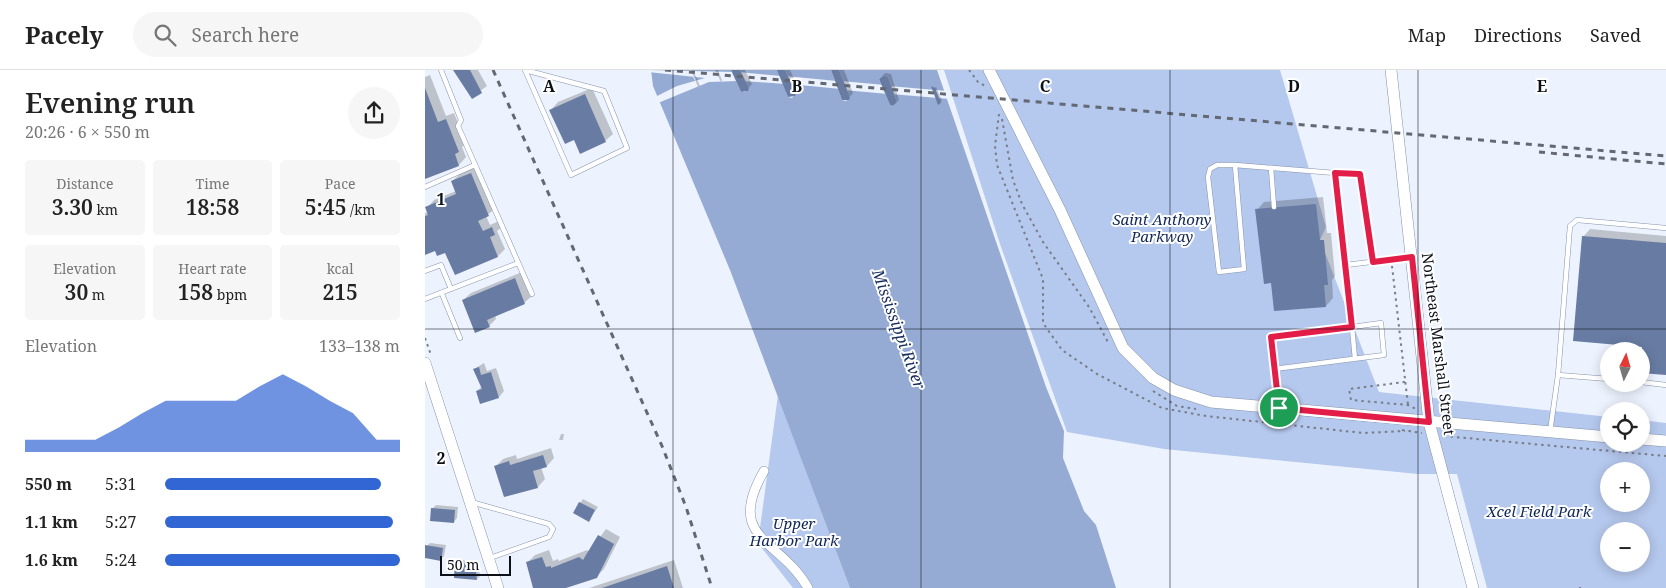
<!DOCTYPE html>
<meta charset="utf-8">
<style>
body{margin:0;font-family:"Noto Serif",serif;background:#f6f6f6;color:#222;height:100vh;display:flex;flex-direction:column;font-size:19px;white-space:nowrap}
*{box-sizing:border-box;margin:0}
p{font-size:16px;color:#767676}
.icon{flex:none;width:28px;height:28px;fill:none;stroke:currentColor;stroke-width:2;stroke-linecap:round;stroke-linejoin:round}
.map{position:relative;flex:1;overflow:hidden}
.drawer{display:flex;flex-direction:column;background:#fff;width:425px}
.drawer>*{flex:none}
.needle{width:32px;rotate:5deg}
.fabs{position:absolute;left:1175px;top:272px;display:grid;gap:10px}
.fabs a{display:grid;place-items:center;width:50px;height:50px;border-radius:50%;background:#fff;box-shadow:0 2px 12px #0003;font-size:25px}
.scale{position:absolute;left:15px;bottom:12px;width:71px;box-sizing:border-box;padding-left:5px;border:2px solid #0c1019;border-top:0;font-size:14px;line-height:18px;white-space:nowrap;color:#0c1019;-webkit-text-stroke:4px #fff;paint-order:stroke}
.pin{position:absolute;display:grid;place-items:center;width:42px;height:42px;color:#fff;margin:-21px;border:2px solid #fff;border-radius:50%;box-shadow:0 1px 5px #0007}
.round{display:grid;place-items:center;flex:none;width:52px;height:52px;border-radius:26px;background:#f6f6f6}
.overview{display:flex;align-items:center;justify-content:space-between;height:85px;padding:0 25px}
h1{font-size:28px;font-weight:600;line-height:38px}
.figures{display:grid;grid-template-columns:repeat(3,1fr);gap:8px;height:85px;padding:5px 25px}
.figures div{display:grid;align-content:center;border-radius:5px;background:#f6f6f6;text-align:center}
.figures b{font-size:21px;font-weight:600}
.figures small{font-size:14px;font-weight:400}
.figures p{font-size:14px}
.chart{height:140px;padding:10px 25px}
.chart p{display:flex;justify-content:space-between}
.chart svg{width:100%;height:90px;margin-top:5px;fill:#3366d5;opacity:.7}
ul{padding:0 25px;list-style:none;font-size:16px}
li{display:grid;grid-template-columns:80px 60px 1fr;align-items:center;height:38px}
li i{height:12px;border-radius:6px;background:#3366d5}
header{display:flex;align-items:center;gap:30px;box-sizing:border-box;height:70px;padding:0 25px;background:#fff;border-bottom:1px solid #e0e0e0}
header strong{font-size:24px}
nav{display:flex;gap:28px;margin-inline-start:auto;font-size:18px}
.search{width:350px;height:45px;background:#f6f6f6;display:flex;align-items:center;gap:12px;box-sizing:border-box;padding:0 18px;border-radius:28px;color:#767676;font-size:19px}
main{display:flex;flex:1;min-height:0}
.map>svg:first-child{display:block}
.green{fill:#b5c8ed;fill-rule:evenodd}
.water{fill:#95abd4;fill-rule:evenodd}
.pier{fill:#edf3fe}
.shadow{fill:#0003}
.building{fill:#687ca3}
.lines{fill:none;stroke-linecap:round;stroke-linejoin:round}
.service-casing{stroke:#8693ac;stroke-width:5.5}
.minor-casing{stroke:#8693ac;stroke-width:10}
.tertiary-casing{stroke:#8693ac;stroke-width:12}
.path{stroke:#787d87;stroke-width:2;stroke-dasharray:2.5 4;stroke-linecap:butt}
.service{stroke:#fff;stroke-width:4.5}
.minor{stroke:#fff;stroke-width:9}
.tertiary{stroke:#fff;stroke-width:11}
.rail{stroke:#636872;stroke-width:3;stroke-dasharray:6 6;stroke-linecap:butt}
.route-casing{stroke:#fff;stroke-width:10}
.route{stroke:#e11d48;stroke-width:6}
.grid{fill:none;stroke:#0c1019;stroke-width:1;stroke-opacity:0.55}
.labels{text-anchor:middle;stroke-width:4;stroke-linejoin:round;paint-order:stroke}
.park-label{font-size:15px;font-style:italic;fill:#102759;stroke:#fff}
.street-label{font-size:15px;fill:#0c1019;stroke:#fff}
.water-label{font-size:16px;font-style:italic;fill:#142b5e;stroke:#fff}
.grid-label{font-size:16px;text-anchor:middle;font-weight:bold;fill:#0c1019;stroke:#fff;stroke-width:4;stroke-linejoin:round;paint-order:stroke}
</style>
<header>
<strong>Pacely</strong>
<div class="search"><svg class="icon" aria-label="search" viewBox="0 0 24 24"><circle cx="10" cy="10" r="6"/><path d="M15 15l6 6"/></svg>Search here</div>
<nav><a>Map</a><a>Directions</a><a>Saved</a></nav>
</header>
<main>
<section class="drawer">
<div class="overview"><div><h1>Evening run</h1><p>20:26 · 6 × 550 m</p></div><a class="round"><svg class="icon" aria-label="share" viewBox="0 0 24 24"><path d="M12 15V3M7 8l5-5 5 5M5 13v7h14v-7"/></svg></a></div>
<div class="figures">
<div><p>Distance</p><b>3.30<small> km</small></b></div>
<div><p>Time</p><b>18:58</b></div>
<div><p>Pace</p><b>5:45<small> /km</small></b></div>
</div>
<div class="figures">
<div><p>Elevation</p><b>30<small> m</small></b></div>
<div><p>Heart rate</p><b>158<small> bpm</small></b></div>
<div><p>kcal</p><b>215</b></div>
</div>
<div class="chart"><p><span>Elevation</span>133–138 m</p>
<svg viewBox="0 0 160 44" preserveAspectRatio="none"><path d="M0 44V38L10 38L20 38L30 38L40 32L50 25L60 19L70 19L80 19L90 19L100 12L110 6L120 12L130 19L140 25L150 38L160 38V44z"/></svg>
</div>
<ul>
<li><b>550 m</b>5:31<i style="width:92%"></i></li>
<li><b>1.1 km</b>5:27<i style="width:97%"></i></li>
<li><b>1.6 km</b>5:24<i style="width:100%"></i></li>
</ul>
</section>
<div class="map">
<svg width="1241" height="518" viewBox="0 0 1241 518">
<rect width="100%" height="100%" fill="#edf3fe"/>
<g class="green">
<path d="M519 0H855L901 157 895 170 954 322 1184 347V374H1216V350L1241 353V518H1062L1032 404H993L739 379 642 362 575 174ZM1184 401H1216V434H1184ZM1184 461H1216V494H1184Z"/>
<path d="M353 325 425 518H368L333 473Z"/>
</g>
<path class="water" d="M226 0H264L275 19 267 0H306L316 22H320L324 18 315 0H353L363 27 367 28 371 23 360 0H406L417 30 421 31 425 27 414 0H512L621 317 639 361 638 388 659 441 671 455 691 518H425L305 200 228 16ZM459 5 463 7 472 32 468 36 465 35 454 9Z"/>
<g class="pier">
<path d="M223 0 309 2 314 11 284 12 233 33 230 27 252 16 280 8 223 2Z"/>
<path d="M314 2 356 6 360 14 318 11Z"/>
<path d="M360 6 412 11 416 19 364 14Z"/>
<path d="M416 11 460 15 463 24 419 20Z"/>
<path d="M464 16 522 21 525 29 466 24Z"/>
</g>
<g class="shadow">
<path d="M29 0H53L62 16 47 27Z"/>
<path d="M266 0H268L275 16 273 17Z"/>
<path d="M290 0H293L297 10 296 12Z"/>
<path d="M307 0H320L327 14 322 20Z"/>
<path d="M356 0H365L374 19 369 25Z"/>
<path d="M408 0H419L428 23 423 29Z"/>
<path d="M460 3 466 4 474 30 470 34 455 9Z"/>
<path d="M5 5 21 46 29 43 41 74 37 77 41 87 34 95 0 108V7Z"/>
<path d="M511 17 517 31 515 32 507 19Z"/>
<path d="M167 18 188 64 180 71 150 69 126 40 133 32Z"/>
<path d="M53 96 71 138 61 146 65 155 74 151 77 157 72 161 80 179 73 186 11 179 0 184V143L3 142 2 138 9 130 31 121 27 111 35 104Z"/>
<path d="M898 127 902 163H906L910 206 907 210 908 228 901 236 847 212 832 140 839 132Z"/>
<path d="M1165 159 1241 166V303L1219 276 1158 167Z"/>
<path d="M97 202 107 226 99 233 70 245 71 249 64 256 38 230 46 223Z"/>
<path d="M59 293 62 301 71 298 79 321 74 327 52 321 57 316 49 299Z"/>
<path d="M136 364H139L138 370H134Z"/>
<path d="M126 378 129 388 122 396 116 397 120 409 113 417 79 426 71 396 78 389 91 385 92 389Z"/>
<path d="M158 429 173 437 164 450 155 433Z"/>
<path d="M11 435 33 437 32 448 29 452 7 439Z"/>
<path d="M181 459 195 467 179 499 171 507 130 518H110L103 492 110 485 124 480 128 491 133 489 134 491 162 480 164 482Z"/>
<path d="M5 473 21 475 19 486 16 489 0 486 2 476Z"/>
<path d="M34 490 53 491 55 506 52 509 31 493Z"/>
<path d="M249 490 258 518H164Z"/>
</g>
<g class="building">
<path d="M28 0H45L57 23 47 29Z"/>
<path d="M306 0H315L324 18 323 21 316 22Z"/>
<path d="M352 0H360L371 23 370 26 363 27Z"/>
<path d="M406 0H414L425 27 424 30H417Z"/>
<path d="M459 5 463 7 472 32 468 36 465 35 454 9Z"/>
<path d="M506 16 510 18 516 33 513 35Z"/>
<path d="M0 18 13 52 21 49 34 82 30 84 34 96 0 109Z"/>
<path d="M160 24 181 72 155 84 149 70 140 74 124 40Z"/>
<path d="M46 103 64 146 53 151 58 161 67 157 70 165 65 167 73 187 30 205 20 183 12 186 10 181 0 185V146L3 145 0 137 31 124 26 111Z"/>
<path d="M891 134 895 170H899L903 215H899L901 237 849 241 846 213 839 214 830 139Z"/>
<path d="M1157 166 1241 173V305L1216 303 1217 277 1148 271Z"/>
<path d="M90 208 100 234 62 250 65 257 50 263 37 230Z"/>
<path d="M54 297 56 305 66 302 74 328 55 334 51 321 57 319 48 299Z"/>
<path d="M118 385 122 397 108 401 113 418 79 427 69 396 84 391 85 395Z"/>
<path d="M154 432 170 440 164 452 148 443Z"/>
<path d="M6 438 30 440 29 453 5 451Z"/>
<path d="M173 465 189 474 172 508 141 518H108L101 492 117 487 121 497 126 496V498L154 487 158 490Z"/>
<path d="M0 475 18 478 16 491 0 488Z"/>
<path d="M30 492 50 494 52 510 29 508Z"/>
<path d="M242 496 249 518H177Z"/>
</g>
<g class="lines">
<g class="service-casing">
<g id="service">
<path d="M16 0 36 50 33 56 107 224"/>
<path d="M100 0 146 105 202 78 179 21 100 0"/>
<path d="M810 95 819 199 794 202 783 107 785 99 792 95H810L910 103 927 257 846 267 853 336"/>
<path d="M846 98 849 137"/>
<path d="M910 103 935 104 948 192"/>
<path d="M0 117 50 95"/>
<path d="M921 195 986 187"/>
<path d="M0 201 16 195 26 219"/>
<path d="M17 224 35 268"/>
<path d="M0 229 93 193"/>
<path d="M849 299 959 285 956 253 927 257 930 289"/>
<path d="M1133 305 1145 156 1152 150 1241 158"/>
<path d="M1216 312 1241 315"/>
<path d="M1125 362 1133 305 1184 309"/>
<path d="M46 432 124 454 128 459 124 467 65 488"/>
</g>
</g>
<g class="minor-casing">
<path id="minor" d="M339 401C299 470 356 469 383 518"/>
</g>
<g class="tertiary-casing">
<g id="tertiary">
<path d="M564 0 635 140 698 278 728 308 749 320 786 332 1184 367"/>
<path d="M966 0 1004 352 1048 518"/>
<path d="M0 293 73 518"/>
<path d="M1216 369 1241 371"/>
</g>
</g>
<g class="path">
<path d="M544 0 553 12 560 16"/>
<path d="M574 44 570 76 572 95 618 209V253L637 280 672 304 737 338 781 346 938 363 980 361"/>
<path d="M577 49 588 110 597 134 618 172 664 237 684 274"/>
<path d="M967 196 983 335"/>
<path d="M0 268 6 285"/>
<path d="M980 312 924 319 926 330 983 335 991 339"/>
<path d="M728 321 752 336 771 339"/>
<path d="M977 360 997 363"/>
<path d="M1019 366 1241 386"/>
<path d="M1155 518V517"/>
</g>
<use href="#service" class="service"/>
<use href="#minor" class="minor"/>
<use href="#tertiary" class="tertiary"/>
<g class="rail">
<path d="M68 0 237 376 261 437 287 518"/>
<path d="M240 0 1241 86"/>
<path d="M1114 82 1241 94"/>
</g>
</g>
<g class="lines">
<g class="route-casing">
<path id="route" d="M910 103 935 104 948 192 987 187 1004 352 854 338 846 267 927 257Z"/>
</g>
<use href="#route" class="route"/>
</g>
<path class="grid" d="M248 0V518M496 0V518M745 0V518M993 0V518M0 259H1241"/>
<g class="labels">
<g class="park-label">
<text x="737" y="155">Saint Anthony<tspan x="737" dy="17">Parkway</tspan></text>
<text x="1114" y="447">Xcel Field Park</text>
<text x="369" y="459">Upper<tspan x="369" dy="17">Harbor Park</tspan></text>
</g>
<g class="street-label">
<text transform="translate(1013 274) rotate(83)" y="5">Northeast Marshall Street</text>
</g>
<g class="water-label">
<text transform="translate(474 259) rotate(70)" y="6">Mississippi River</text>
</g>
</g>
<g class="grid-label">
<text x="124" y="22">A</text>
<text x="372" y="22">B</text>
<text x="620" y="22">C</text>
<text x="869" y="22">D</text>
<text x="1117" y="22">E</text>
<text x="16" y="135">1</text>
<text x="16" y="394">2</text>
</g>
</svg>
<div class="fabs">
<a><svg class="needle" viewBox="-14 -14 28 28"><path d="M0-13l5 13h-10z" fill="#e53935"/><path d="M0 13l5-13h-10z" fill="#767676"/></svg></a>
<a><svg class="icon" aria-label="locate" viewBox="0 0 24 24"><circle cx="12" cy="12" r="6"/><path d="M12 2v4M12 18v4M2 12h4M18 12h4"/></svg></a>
<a>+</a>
<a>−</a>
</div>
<div class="scale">50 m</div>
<div class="pin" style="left:854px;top:338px;background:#1e9e55"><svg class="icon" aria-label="arrive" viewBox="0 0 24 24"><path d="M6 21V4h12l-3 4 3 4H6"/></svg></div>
</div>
</main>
